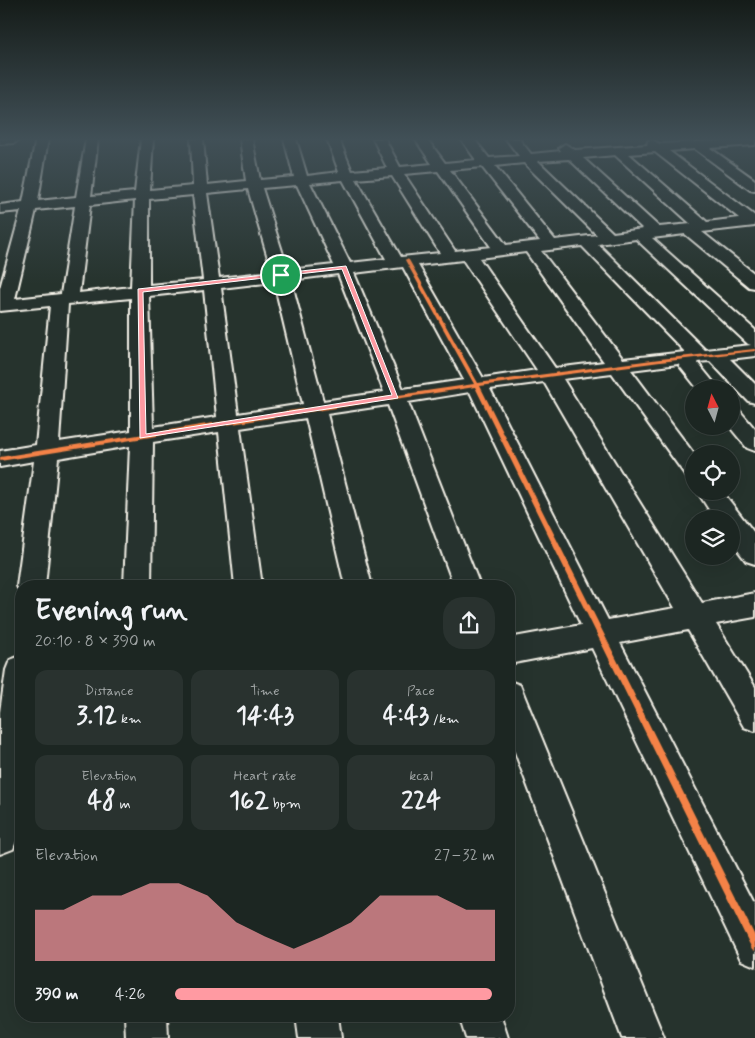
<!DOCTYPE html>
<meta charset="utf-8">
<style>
body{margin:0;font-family:Mynerve,sans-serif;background:#29322f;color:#f1f3f6;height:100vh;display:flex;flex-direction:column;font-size:19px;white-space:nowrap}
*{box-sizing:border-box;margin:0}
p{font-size:16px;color:#a0a5a5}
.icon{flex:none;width:28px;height:28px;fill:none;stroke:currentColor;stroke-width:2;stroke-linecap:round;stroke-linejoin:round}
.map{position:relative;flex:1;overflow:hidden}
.panel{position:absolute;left:15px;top:580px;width:500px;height:442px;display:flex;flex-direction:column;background:#1c2622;border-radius:20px;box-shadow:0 5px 20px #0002,0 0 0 1px #3a4340}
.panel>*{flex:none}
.needle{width:32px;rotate:354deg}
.tools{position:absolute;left:685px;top:380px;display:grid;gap:10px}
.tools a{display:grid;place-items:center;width:55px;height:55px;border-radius:50%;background:#1c2622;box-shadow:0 5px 20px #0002,0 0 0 1px #3a4340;font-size:25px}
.pin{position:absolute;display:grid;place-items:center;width:42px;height:42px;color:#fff;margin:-21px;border:2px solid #fff;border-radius:50%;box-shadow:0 1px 5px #0007}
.round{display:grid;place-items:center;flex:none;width:52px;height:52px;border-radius:20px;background:#29322f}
.overview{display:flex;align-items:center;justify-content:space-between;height:85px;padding:0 20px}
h1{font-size:28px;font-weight:700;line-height:38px}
.figures{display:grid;grid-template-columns:repeat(3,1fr);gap:8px;height:85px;padding:5px 20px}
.figures div{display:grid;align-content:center;border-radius:12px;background:#29322f;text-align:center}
.figures b{font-size:25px;font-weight:700}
.figures small{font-size:14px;font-weight:400}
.figures p{font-size:14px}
.chart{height:140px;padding:10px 20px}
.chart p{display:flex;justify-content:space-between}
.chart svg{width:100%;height:90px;margin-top:5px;fill:#ff9aa2;opacity:.7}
ul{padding:0 20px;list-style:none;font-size:16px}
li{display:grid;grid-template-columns:80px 60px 1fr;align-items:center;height:38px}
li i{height:12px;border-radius:6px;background:#ff9aa2}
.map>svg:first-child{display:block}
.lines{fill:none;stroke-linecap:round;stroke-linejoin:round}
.minor-casing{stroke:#f4f1e8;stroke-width:4}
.minor{fill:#26332d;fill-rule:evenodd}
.cycleway-casing{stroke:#26332d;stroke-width:3}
.cycleway{fill:#f48246;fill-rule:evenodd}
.route{fill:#ff9aa2;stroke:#fff;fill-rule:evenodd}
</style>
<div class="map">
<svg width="755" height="1038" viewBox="0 0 755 1038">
<rect width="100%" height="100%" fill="#26332d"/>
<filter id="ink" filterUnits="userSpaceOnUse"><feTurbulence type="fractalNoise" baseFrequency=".02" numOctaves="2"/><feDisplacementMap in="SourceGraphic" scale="10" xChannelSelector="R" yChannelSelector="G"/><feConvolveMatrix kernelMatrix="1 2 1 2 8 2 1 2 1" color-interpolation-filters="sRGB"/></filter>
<g filter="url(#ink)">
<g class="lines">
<g class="minor-casing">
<g id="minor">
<path d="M0 139H20L14 143 0 144Z"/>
<path d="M36 139H48L38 201 76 197 86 139H98L91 196 135 192 141 139H153L150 190 193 186 191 139H203L207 185 246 181 240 139H252L260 180 294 177 284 139H296L307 176 339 172 327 139H339L352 171 387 168 373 139H385L400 167 432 164 415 139H427L445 163 476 160 461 139H474L489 158 519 156 506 139H519L531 154 561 151 559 148 565 144 575 150 647 145 648 141 652 140 660 144 755 139V145L710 148 755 180V191L750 190 695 149 669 151 755 216V226L702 232 755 274V288L749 287 685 234 652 238 755 330V356L730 359 755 384V403L748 401 710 361 697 362 719 389H698L678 364 631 370 694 454V478L686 476 612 373 563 379 702 603 755 593V617L716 624 755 687V731L744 727 688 630 620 643 755 905V966L741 960 592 648 509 664V638L581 625 470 392 408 402 480 586H454L388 405 327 414 372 586H345L306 418 240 428 262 586H235L219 432 153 442 151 586H124L130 446 58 458 45 586H21V594L17 586 34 461 0 467V451L36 445 50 306 0 311V288L21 211 0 213V205L23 202ZM655 152 739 218 707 222 629 154ZM615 155 691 224 659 227 583 158ZM569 159 643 229 613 233 538 161ZM524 163 597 235 555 240 495 166ZM482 167 540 241 506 245 450 170ZM438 171 491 247 455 251 404 174ZM392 176 440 253 401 257 356 179ZM343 180 386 259 350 263 310 183ZM297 185 334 265 288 270 262 188ZM248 189 272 272 219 278 207 193ZM193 195 203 280 149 285V199ZM135 200 131 287 79 293 90 205ZM75 206 61 294 15 299 36 210ZM636 239 748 344 751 345 705 350 598 244ZM582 246 685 352 623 359 541 251ZM526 252 604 362 555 368 479 258ZM463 260 537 370 483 378 418 265ZM403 267 464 380 403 389 354 273ZM338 274 384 392 323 401 291 280ZM274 282 303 404 238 414 221 288ZM204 290 217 417 153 427 149 296ZM131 298V431L59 442 68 304ZM544 382 675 608 608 620 490 389Z"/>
<path d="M731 408 739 410 755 429V451L747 448 729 426H731Z"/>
<path d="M697 491H722L755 534V564L746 561 731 541V519H715Z"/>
<path d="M21 656V804L18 836 13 849 0 854V712L6 670 10 660Z"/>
<path d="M509 681 520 685 524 695 664 1038H622L509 736Z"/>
<path d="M125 1016H167L168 1038H126Z"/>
<path d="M296 1016H338L341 1038H299Z"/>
<path d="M459 1016H501L508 1038H466Z"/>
</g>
</g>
<use href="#minor" class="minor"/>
<g class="cycleway-casing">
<path id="cycleway" d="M406 259 409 260 478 383 660 359 755 349V351L660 362 480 386 755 936V951L752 949 475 387 282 416 0 461V457L282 412 474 384 405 260Z"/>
</g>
<use href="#cycleway" class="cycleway"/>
</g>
</g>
<linearGradient id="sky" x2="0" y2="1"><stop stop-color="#151c19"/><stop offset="0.49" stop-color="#415057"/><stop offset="1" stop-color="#415057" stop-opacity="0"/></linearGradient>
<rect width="755" height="284" fill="url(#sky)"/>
<path class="route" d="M346 266 398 398 140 438 138 289ZM342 269 392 395 146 434 143 292Z"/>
</svg>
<div class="tools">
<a><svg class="needle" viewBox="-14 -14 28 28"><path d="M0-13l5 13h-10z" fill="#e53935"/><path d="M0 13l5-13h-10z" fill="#a0a5a5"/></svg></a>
<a><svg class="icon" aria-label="locate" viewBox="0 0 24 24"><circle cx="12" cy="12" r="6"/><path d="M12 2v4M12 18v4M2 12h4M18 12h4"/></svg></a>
<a><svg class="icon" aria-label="layers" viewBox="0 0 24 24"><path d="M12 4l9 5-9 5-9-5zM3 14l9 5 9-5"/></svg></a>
</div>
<div class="pin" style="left:281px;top:275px;background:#1e9e55"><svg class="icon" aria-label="arrive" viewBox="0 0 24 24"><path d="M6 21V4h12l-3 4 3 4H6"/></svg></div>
<section class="panel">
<div class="overview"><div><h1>Evening run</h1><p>20:10 · 8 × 390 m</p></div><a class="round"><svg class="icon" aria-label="share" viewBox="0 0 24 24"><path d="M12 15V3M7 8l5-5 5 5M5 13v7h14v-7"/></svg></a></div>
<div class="figures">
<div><p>Distance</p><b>3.12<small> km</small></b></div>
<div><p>Time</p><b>14:43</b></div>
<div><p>Pace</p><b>4:43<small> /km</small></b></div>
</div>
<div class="figures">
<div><p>Elevation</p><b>48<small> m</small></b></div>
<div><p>Heart rate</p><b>162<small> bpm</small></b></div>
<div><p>kcal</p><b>224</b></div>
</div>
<div class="chart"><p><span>Elevation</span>27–32 m</p>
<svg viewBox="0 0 160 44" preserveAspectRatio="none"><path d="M0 44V19L10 19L20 12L30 12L40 6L50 6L60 12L70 25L80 32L90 38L100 32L110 25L120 12L130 12L140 12L150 19L160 19V44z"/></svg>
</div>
<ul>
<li><b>390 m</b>4:26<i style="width:99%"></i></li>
</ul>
</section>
</div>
